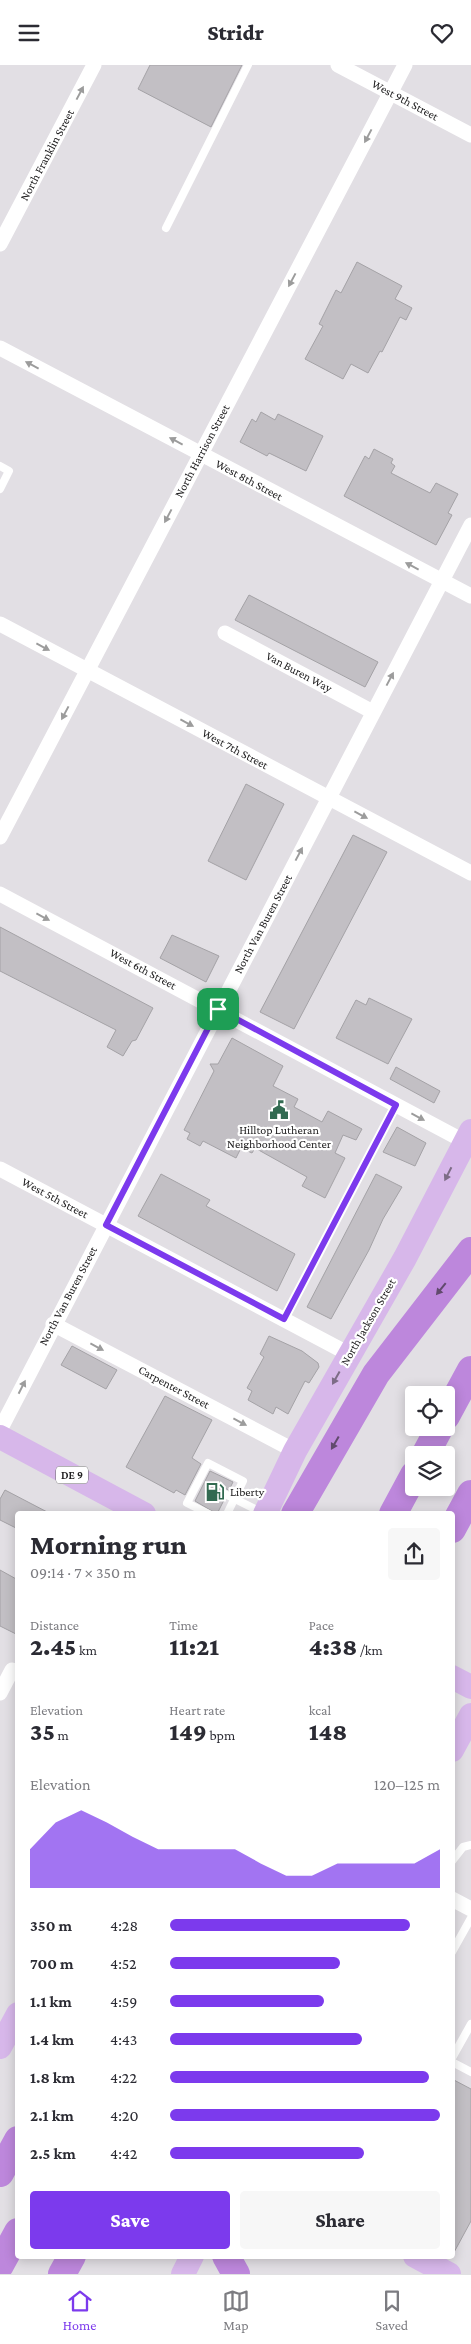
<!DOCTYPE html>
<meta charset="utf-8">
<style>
body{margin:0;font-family:"Crimson Pro",serif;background:#f7f7f7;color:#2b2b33;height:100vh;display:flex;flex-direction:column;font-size:19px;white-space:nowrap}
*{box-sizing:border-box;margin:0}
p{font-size:16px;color:#7c7c81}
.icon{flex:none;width:28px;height:28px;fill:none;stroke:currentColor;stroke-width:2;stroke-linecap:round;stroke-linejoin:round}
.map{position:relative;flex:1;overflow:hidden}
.sheet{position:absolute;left:15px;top:1446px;width:440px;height:748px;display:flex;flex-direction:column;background:#fff;border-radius:5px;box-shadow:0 2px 12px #0003}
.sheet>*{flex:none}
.controls{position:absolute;left:405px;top:1321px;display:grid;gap:10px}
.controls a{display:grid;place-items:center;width:50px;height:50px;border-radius:5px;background:#fff;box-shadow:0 2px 12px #0003;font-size:25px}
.pin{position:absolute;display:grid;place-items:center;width:42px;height:42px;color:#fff;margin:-21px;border-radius:10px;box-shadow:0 2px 8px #0006}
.round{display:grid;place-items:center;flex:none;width:52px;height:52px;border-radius:5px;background:#f7f7f7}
.headline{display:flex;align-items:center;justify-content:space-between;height:85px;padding:0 15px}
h1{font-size:28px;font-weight:800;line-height:38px}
.metrics{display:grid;grid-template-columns:repeat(3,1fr);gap:8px;height:85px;padding:5px 15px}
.metrics div{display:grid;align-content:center}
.metrics b{font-size:25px;font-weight:800}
.metrics small{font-size:14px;font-weight:400}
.metrics p{font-size:14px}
.chart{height:140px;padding:10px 15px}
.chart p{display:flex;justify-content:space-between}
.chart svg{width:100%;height:90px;margin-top:5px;fill:#7c3aed;opacity:.7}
.button{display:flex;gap:10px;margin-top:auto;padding:10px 15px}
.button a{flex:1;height:58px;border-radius:5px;background:#7c3aed;color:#fff;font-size:20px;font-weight:800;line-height:58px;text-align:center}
.button a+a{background:#f7f7f7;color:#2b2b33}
ul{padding:0 15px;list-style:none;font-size:16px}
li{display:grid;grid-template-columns:80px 60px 1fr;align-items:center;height:38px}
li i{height:12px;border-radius:6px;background:#7c3aed}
header{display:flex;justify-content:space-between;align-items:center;height:65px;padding:0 15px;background:#fff;font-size:22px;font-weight:800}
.tab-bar{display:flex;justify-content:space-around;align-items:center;height:70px;border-top:1px solid #e1e1e2;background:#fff;font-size:14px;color:#7c7c81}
.tab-bar a{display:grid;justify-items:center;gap:2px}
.tab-bar .on{color:#7c3aed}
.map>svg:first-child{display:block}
.building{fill:#c2bfc4;stroke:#a4a2a6}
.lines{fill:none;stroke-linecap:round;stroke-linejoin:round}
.lane{stroke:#fff;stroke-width:8}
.street{stroke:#fff;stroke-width:15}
.primary{stroke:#d7b7ea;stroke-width:24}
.highway{stroke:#bd87dc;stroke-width:28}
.oneway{fill:#9c9c9c}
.oneway2{fill:#7d6c86}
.oneway3{fill:#614a6d}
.route-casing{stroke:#fff;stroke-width:10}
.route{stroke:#7c3aed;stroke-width:6}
.labels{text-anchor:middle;stroke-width:4.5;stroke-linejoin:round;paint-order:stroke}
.shield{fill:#fff;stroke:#656465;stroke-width:1}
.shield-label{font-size:11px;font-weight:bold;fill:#232223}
.street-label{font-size:12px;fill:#232223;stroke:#fff}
.poi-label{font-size:12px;fill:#232223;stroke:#fff}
</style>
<header><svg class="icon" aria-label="menu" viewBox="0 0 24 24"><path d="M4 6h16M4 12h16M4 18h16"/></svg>Stridr<svg class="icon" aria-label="heart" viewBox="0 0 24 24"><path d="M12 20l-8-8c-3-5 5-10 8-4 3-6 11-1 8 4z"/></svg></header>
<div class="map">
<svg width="471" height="2209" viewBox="0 0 471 2209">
<rect width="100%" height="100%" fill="#e2dfe4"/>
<g class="building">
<path d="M150 0H242L211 62 138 24Z"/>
<path d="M357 197 402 221 395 234 412 243 406 255 400 252 382 287 380 286 368 308 351 299 343 314 305 294 323 261 319 259 336 225 341 228Z"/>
<path d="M261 347 275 355 278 349 323 371 306 406 269 388 267 391 240 377 252 354 256 357Z"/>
<path d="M374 384 393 394 391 398 395 401 391 408 430 428 436 418 458 429 448 448 452 450 436 480 344 431 365 391 369 394Z"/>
<path d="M249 530 378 597 365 622 235 555Z"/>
<path d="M246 719 284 739 246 815 208 796Z"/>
<path d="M353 770 387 787 294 964 260 947Z"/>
<path d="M0 862 153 943 136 975 132 976 123 991 107 982 116 965 0 906Z"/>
<path d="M172 870 219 891 206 917 160 893Z"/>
<path d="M369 933 412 954 388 999 336 973 356 935 366 940Z"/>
<path d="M232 973 283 1001 273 1021 298 1034 294 1042 322 1057 328 1046 362 1064 356 1075 343 1070 335 1088 345 1093 325 1133 302 1121 307 1112 255 1083 252 1088 241 1083 236 1093 203 1076 200 1081 187 1074 190 1068 184 1065 214 1006 210 999H218Z"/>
<path d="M396 1002 440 1026 434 1038 390 1014Z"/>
<path d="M397 1062 426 1078 415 1101 383 1087Z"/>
<path d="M161 1109 210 1135 206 1141 295 1189 277 1226 138 1151Z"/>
<path d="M376 1109 402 1122 383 1154 369 1185 331 1254 307 1242Z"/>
<path d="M269 1271 302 1286 318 1298 319 1302 309 1318 305 1316 288 1349 276 1342 273 1349 248 1335 252 1326 247 1323 264 1292 260 1289Z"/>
<path d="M72 1281 117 1305 106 1324 61 1300Z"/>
<path d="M165 1331 212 1355 192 1393 201 1399 185 1430 176 1425 174 1428 126 1402Z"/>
<path d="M210 1406 233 1417 229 1425 224 1423 220 1426V1432L224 1435 217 1449 195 1436Z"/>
<path d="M5 1425 51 1449H18V1464L0 1455V1434Z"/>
<path d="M0 1505 18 1515V1570L0 1561Z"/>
<path d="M452 2014 471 2024V2156L452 2191Z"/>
</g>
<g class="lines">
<g class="lane">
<path d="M166 163 248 0"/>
<path d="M0 401 9 406 0 424"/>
<path d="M284 1254 396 1040"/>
<path d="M225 1429 263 1448"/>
<path d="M209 1449 187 1438 208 1398 243 1416 227 1449"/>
<path d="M452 1796 463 1782 471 1780"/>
<path d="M452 1887 471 1853"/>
<path d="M452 1993 471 1959"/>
<path d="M452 1997 471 2007"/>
</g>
<g class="street">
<path d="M338 0 471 70"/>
<path d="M0 179 94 0"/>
<path d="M0 283 471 531"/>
<path d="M0 559 471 808"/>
<path d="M225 568 373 647"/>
<path d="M0 772 405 0"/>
<path d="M0 829 471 1080"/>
<path d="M0 1104 349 1289"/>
<path d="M53 1259 295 1386"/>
<path d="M0 1365 471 460"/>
<path d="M0 1628 12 1605"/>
<path d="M452 1834 471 1844"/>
</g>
<g class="primary">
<path d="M0 1372 144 1449"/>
<path d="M265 1449 295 1386 405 1193 471 1066"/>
<path d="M452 1612 471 1622"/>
<path d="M452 1685 471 1650"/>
<path d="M0 1982 18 1949"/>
<path d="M415 2191 449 2209"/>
<path d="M183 2209 192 2191"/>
</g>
<g class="highway">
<path d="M446 1351 471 1305"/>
<path d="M425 1390 440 1362"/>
<path d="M295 1449 376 1309 471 1186"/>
<path d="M393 1449 414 1410"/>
<path d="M452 1464 471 1429"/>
<path d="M0 2108 18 2075"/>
<path d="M226 2191 236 2209"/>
<path d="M0 2200 18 2167"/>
<path d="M62 2209 72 2191"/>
</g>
</g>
<defs><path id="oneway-solid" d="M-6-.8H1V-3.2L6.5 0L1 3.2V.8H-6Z" transform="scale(1.25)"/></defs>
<g class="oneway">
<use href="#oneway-solid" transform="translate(80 28) rotate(-62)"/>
<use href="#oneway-solid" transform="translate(368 71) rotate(118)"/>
<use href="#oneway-solid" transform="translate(292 215) rotate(118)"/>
<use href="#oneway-solid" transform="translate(32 300) rotate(-152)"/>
<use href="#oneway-solid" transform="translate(176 376) rotate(-152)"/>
<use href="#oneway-solid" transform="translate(168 451) rotate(118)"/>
<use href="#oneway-solid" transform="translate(412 501) rotate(-152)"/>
<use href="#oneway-solid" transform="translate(43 582) rotate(28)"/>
<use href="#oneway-solid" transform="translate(390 614) rotate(-62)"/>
<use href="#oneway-solid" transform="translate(65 648) rotate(118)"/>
<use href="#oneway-solid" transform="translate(187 658) rotate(28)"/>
<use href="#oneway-solid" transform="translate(361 750) rotate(28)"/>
<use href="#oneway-solid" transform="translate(299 789) rotate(-62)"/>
<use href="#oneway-solid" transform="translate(43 852) rotate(28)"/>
<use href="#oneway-solid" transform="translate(418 1052) rotate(28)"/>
<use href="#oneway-solid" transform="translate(97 1282) rotate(28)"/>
<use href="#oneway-solid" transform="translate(22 1322) rotate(-63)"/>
<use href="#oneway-solid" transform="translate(240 1357) rotate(28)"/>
</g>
<g class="oneway2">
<use href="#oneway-solid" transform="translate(448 1109) rotate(117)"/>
<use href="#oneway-solid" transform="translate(336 1313) rotate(119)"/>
</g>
<g class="oneway3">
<use href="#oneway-solid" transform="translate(441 1224) rotate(129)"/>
<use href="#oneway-solid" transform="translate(335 1378) rotate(120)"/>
</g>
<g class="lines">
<g class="route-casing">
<path id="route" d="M218 944 396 1040 284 1254 106 1160Z"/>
</g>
<use href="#route" class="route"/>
</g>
<defs>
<g id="civic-bare" transform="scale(1.5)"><path d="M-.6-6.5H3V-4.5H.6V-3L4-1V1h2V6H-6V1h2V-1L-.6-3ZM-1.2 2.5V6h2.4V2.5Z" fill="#326a51" stroke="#fff" stroke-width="2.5" paint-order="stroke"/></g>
<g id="fuel-bare" transform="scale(1.5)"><path d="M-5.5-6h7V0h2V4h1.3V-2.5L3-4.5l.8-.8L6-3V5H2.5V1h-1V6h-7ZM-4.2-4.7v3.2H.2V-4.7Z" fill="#326a51" stroke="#fff" stroke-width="2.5" paint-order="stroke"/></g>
</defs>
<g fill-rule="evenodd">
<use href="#civic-bare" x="279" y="1045"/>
<use href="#fuel-bare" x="215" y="1427"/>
</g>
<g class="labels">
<rect class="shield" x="56" y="1401.5" width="32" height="17" rx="4"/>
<g class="shield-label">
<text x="72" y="1414">DE 9</text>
</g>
<g class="street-label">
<text transform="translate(405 35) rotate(28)" y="4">West 9th Street</text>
<text transform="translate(47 90) rotate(-62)" y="4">North Franklin Street</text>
<text transform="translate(202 386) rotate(-62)" y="4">North Harrison Street</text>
<text transform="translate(249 415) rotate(28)" y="4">West 8th Street</text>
<text transform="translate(299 607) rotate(28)" y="4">Van Buren Way</text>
<text transform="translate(235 684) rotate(28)" y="4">West 7th Street</text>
<text transform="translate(263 859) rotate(-62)" y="4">North Van Buren Street</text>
<text transform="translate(143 904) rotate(28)" y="4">West 6th Street</text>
<text transform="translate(55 1133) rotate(28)" y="4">West 5th Street</text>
<text transform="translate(68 1231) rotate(-62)" y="4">North Van Buren Street</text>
<text transform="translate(368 1257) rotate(-60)" y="4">North Jackson Street</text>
<text transform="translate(174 1322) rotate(28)" y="4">Carpenter Street</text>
</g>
<g class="poi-label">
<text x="279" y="1069">Hilltop Lutheran<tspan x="279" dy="14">Neighborhood Center</tspan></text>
<text x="230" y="1431" text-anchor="start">Liberty</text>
</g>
</g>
</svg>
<div class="controls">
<a><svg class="icon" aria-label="locate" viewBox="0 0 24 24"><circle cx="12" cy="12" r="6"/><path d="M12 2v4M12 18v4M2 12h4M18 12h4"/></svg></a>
<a><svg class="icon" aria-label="layers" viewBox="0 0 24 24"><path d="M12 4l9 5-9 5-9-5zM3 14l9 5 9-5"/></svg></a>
</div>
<div class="pin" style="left:218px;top:944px;background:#1e9e55"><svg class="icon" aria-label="arrive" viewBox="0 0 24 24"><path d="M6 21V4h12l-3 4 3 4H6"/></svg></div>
<section class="sheet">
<div class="headline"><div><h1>Morning run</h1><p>09:14 · 7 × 350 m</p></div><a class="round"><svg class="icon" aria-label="share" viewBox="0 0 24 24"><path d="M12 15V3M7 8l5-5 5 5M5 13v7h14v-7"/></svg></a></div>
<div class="metrics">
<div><p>Distance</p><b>2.45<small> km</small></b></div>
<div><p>Time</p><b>11:21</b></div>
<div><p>Pace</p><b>4:38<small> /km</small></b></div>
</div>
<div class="metrics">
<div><p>Elevation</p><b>35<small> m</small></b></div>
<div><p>Heart rate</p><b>149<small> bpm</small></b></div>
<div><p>kcal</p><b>148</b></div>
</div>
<div class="chart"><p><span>Elevation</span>120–125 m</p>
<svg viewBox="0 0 160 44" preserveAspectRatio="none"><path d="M0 44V25L10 12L20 6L30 12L40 19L50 25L60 25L70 25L80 25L90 32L100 38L110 38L120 32L130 32L140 32L150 32L160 25V44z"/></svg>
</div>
<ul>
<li><b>350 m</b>4:28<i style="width:89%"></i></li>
<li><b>700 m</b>4:52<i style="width:63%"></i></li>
<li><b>1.1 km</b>4:59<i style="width:57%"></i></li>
<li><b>1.4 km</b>4:43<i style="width:71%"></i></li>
<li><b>1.8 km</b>4:22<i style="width:96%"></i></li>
<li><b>2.1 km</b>4:20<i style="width:100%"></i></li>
<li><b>2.5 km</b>4:42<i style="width:72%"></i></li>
</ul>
<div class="button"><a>Save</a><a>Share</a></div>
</section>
</div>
<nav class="tab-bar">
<a class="on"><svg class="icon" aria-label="home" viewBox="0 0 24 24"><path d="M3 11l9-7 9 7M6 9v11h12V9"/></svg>Home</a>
<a><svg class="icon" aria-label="map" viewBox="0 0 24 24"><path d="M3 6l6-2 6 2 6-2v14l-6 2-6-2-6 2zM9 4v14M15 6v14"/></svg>Map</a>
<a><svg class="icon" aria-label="saved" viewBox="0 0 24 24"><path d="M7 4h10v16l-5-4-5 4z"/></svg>Saved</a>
</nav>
